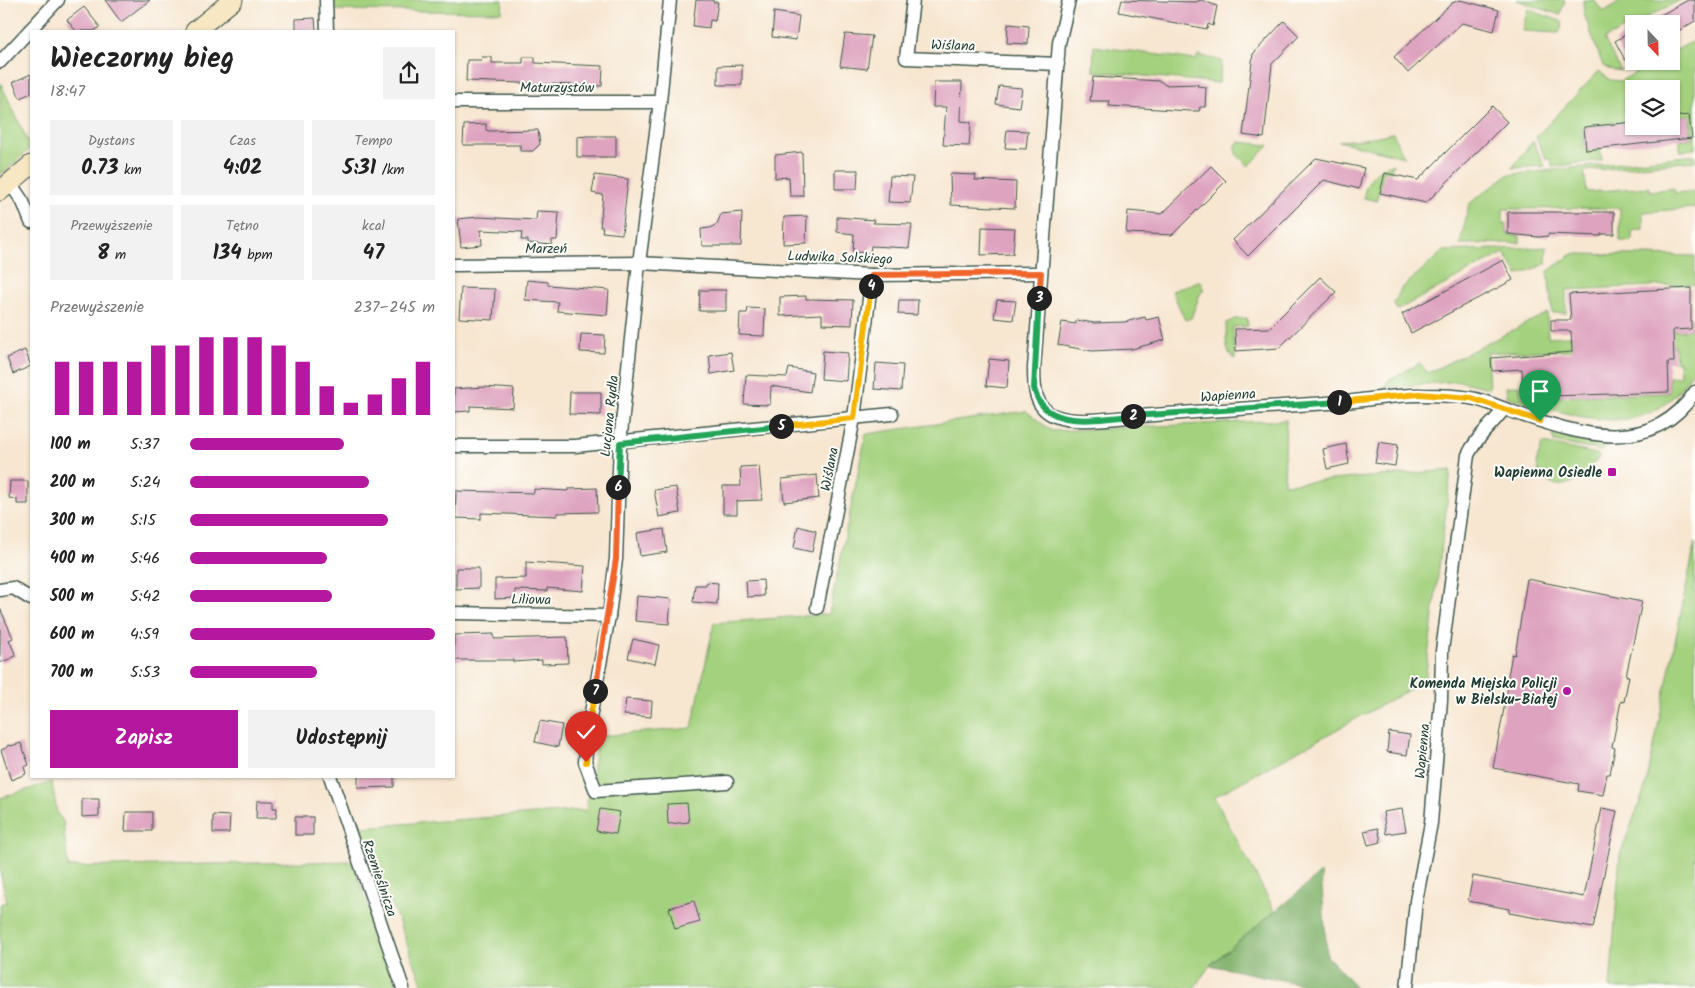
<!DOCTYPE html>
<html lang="pl">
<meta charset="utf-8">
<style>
body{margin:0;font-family:Kalam,sans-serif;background:#f2f2f2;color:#222;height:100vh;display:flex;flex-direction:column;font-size:19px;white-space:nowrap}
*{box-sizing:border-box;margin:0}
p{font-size:16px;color:#767676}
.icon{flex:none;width:28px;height:28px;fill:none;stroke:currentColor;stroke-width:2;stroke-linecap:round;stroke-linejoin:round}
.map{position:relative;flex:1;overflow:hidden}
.sheet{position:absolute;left:30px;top:30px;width:425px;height:748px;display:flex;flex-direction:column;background:#fff;border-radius:0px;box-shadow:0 1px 4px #0004}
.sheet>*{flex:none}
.needle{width:32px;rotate:158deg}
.buttons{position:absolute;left:1625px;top:15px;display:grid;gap:10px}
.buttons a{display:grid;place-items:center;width:55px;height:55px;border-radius:0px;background:#fff;box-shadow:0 1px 4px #0004;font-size:25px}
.pin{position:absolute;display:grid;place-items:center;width:42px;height:42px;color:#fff;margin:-51px -21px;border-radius:50% 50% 50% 0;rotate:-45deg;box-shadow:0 0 5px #0007}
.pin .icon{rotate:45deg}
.km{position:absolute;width:25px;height:25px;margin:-12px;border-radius:50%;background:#222;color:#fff;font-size:14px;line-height:25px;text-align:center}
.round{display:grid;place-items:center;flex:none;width:52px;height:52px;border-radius:0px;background:#f2f2f2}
.summary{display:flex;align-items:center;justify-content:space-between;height:85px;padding:0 20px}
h1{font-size:28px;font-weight:600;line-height:38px}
.stats{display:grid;grid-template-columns:repeat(3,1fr);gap:8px;height:85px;padding:5px 20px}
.stats div{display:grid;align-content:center;border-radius:0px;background:#f2f2f2;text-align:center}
.stats b{font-size:21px;font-weight:600}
.stats small{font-size:14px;font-weight:400}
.stats p{font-size:14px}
.chart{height:140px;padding:10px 20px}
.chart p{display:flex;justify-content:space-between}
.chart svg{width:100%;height:90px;margin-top:5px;stroke:#b5179e;stroke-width:6}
.button{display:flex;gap:10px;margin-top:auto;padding:10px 20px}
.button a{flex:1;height:58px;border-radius:0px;background:#b5179e;color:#fff;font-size:20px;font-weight:600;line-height:58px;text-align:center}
.button a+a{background:#f2f2f2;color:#222}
ul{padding:0 20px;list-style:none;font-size:16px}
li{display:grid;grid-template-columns:80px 60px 1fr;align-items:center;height:38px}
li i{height:12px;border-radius:6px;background:#b5179e}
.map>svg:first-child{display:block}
.green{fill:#a4d17e;stroke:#628759}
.forest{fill:#83b36d;stroke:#517850}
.building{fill:#dea3bf}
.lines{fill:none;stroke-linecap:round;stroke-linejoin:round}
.street-casing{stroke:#3f564b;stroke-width:15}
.secondary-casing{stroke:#3f564b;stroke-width:21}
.street{stroke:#fff;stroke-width:12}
.secondary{stroke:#f8e7c3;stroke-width:19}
.split-1-casing{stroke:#fff;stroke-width:10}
.split-2-casing{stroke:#fff;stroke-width:10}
.split-3-casing{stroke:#fff;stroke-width:10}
.split-4-casing{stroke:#fff;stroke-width:10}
.split-5-casing{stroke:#fff;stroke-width:10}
.split-6-casing{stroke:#fff;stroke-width:10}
.split-7-casing{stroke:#fff;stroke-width:10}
.split-8-casing{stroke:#fff;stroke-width:10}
.split-1{stroke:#f5b400;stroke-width:6}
.split-2{stroke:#22a559;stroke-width:6}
.split-3{stroke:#22a559;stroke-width:6}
.split-4{stroke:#f0652b;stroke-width:6}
.split-5{stroke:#f5b400;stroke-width:6}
.split-6{stroke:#22a559;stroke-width:6}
.split-7{stroke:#f0652b;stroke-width:6}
.split-8{stroke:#f5b400;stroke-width:6}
.poi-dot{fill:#b5179e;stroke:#fdfcf7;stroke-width:2}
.labels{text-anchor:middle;stroke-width:4;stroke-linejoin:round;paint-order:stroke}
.street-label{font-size:14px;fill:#1f3d34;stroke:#fdfcf7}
.poi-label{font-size:14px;font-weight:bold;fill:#1f3d34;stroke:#fdfcf7;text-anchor:end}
</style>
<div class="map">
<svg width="1695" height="988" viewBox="0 0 1695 988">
<rect width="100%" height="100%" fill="#fdfcf7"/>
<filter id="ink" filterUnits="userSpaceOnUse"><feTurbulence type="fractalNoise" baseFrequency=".02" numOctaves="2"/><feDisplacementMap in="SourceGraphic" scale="10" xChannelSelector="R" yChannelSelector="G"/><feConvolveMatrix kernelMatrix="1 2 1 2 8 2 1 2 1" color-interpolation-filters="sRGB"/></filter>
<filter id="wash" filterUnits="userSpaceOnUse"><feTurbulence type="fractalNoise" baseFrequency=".0096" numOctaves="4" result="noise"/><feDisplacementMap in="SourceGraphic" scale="20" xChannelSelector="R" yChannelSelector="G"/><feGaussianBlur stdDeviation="1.12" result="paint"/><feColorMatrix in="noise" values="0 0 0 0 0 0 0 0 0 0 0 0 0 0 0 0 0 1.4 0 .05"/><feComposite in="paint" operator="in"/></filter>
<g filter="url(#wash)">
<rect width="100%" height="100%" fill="#f7e6d0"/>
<g class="green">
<path d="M329 0H503L502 12 329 10Z"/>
<path d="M1517 0H1565L1560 15Z"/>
<path d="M1583 0H1594L1603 12 1623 0H1681L1604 39 1621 71 1608 69 1603 66 1584 14Z"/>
<path d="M1528 9 1563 22 1559 33 1522 31Z"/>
<path d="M1695 40V148L1680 152V140L1692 138 1690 115 1671 117V89H1634V121L1583 127 1586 151 1600 149 1602 160 1552 167 1551 159H1546L1536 137 1599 71 1610 80 1620 81 1658 61H1671V53Z"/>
<path d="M1094 46 1196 60 1198 55 1222 61 1219 83 1093 71Z"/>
<path d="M0 82 31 148 0 176Z"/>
<path d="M1393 133 1404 157 1339 141 1363 139Z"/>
<path d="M1533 141 1545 166 1512 168Z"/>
<path d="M1239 142 1268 145 1269 146 1249 166 1236 154V145Z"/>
<path d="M1695 155V161L1584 171 1587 192 1649 187 1650 191 1674 188 1675 193 1695 191V208L1643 212V229L1632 231V241H1620V208L1503 209V223H1506L1507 234 1520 236V243L1460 244 1469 204 1507 175Z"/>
<path d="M1393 164 1391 172 1384 170 1377 201 1364 198C1364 182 1377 167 1393 164Z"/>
<path d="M1547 247 1546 264 1518 275 1504 253 1397 310 1394 304 1401 289 1443 251Z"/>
<path d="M1573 254 1695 256V284L1566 290V313H1552L1548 271Z"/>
<path d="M1200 281 1204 291 1201 292 1191 318 1185 320 1172 291Z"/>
<path d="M1547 313 1548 337 1692 330V318H1695C1695 332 1695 350 1695 364 1693 373 1685 383 1679 390 1637 443 1565 412 1511 398L1507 396 1506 387 1520 385 1522 398 1669 393V377L1680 376 1679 362H1676L1675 346 1487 353 1489 388 1459 381 1383 388 1389 380 1420 363 1428 373Z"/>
<path d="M1247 318 1248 326 1233 327 1235 359C1223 354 1227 333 1226 323L1235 319Z"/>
<path d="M1026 411 1052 431 1286 420 1284 484 1451 470 1425 681 1214 797 1275 911 1211 964 1194 988H424L362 827 586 810 598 736 692 728 714 623 829 614 866 434Z"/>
<path d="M1552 435 1609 445 1602 451 1554 442Z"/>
<path d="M1543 443 1597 454 1600 457C1591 465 1581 478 1571 483 1555 490 1537 480 1537 462 1537 456 1541 449 1543 443Z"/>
<path d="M1695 543V988H1610L1620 855 1646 785Z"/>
<path d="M52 782 57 813 63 821 68 867 352 861 398 988H0V904L7 902 0 872V798Z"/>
</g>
<path class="forest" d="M1321 873 1327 956 1357 988H1320L1210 965Z"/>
<g id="blocks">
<g class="building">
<path d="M105 0H150L121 22Z"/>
<path d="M696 0H713V2H718L715 21 710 20 709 28 693 26Z"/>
<path d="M1122 0 1196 2 1201 0 1217 6 1213 26 1208 24 1207 29 1119 12Z"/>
<path d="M1460 0 1499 10 1494 31 1462 23 1408 73 1394 57 1452 3Z"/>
<path d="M1688 0H1695V21L1671 35V24H1645Z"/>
<path d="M84 7 100 27 94 31H76L67 20Z"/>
<path d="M774 12 799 16 796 40 772 37Z"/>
<path d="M315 18 316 31H296V19Z"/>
<path d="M1284 21 1299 36 1272 64 1264 138 1243 135 1253 54Z"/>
<path d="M1008 24 1029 26 1028 44 1007 43Z"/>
<path d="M1634 30V55L1625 60 1615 41Z"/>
<path d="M845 34 872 36 867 69 840 66Z"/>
<path d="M482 57H492V63H523V57H535V63L603 66 602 86 466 81 467 60H481Z"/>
<path d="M742 65V85H718V66Z"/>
<path d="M31 74V93L20 98 13 82Z"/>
<path d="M1093 77 1160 81 1165 85 1198 84 1197 86 1206 87 1205 107H1200L1199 111H1190L1109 106 1110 101H1090Z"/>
<path d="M934 82H962L961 121 971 122 969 146 943 145 946 107H933Z"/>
<path d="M999 86 1022 88 1019 107 996 104Z"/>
<path d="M1492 106 1507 122 1426 203 1380 193 1385 173 1418 180Z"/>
<path d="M1689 115 1692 138 1586 150 1584 127 1634 122V126H1671V117Z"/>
<path d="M486 124V130L489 131 538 130 540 144 533 151H520V145H463L464 125Z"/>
<path d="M1007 130 1028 131 1026 149 1005 148Z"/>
<path d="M587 136H616V157H577V137Z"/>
<path d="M802 152 803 196H790L789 177 775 178V155Z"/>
<path d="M1316 158 1364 168 1359 189 1324 180 1248 256 1233 240Z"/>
<path d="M1211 166 1226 181 1172 235 1126 233 1128 211 1162 214Z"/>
<path d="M835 170H858L857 189H835Z"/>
<path d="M950 174 976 175 975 180 1016 182 1015 208 951 205Z"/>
<path d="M595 175 628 179 622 234 602 232 603 227H600L603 195 592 193Z"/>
<path d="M890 176 913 177 910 203 888 202Z"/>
<path d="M537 211 559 212 557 240H552V245L528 243V240H521L522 232 481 230 482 245 461 247 458 219 479 217 536 220Z"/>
<path d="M742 212 741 246H702L701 229 710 228 717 224 721 214Z"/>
<path d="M1508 212H1614V234H1601V236L1548 234V236L1539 237 1508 234Z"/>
<path d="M807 216 806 243 783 244 784 217Z"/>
<path d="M837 217 874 220 873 223 912 224 909 248 871 246 870 253 853 252 854 234 837 232Z"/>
<path d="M982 227 1015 228 1013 254 981 255Z"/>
<path d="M1503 260 1513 280 1411 333 1402 314Z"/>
<path d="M1320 277 1336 292 1279 348 1236 351 1235 329 1269 328Z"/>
<path d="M527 280 548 282V285L609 290 607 315 557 311 558 302 525 300Z"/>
<path d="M461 288 495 289 493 320 459 318Z"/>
<path d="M1691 288V329L1673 330 1674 362H1668L1669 392 1523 397 1522 369 1492 371 1491 358 1572 352 1571 331H1551V320H1571L1569 294Z"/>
<path d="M700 290H726V311H699Z"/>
<path d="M806 296V299L853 300 852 325 822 324V314L780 316V297Z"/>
<path d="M899 300H918L917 315 898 314Z"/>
<path d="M997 300 1016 301 1013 320 994 318Z"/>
<path d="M748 308 765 309 764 336 739 335 740 313H747Z"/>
<path d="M1145 317 1146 320 1159 317 1165 340 1132 349 1092 351 1058 345 1062 322 1076 324V320L1094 323 1125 322Z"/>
<path d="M581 334 605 335 604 353 580 352Z"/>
<path d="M25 350 31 366 13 374 7 358Z"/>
<path d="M823 351 848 353 846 381 821 379Z"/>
<path d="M731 352 734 370 711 374 709 355Z"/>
<path d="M989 359 1009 361 1007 388 986 386Z"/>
<path d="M876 363 903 365 901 391 874 389Z"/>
<path d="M789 368 813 372 810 392 771 386 770 405 744 404 746 375 787 377Z"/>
<path d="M484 387 514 389 513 408 470 406V411L454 412V389Z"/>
<path d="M570 392H601V415L569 414Z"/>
<path d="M1379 442 1398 445 1395 466 1375 463Z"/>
<path d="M1346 444 1349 464 1327 469 1323 449Z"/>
<path d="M759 466 762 500 737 501V514H723V486H741L740 467Z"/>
<path d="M817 475 819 498 784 502 782 479Z"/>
<path d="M10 481H28V504H17V499L9 498Z"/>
<path d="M676 487 680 513 659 517 654 490Z"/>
<path d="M597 488 598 512 557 513V516L481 513V519L455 518 456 491 534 493V489L568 491V489Z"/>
<path d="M798 526 816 531 812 552 794 548Z"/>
<path d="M664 529 667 552 640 556 637 533Z"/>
<path d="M526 562 585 566 583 591 547 588V591L515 590V598L495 599V579L526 578Z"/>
<path d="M456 568H479V588L456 589Z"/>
<path d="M1527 579 1642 602 1626 676H1629L1624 702 1621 701 1612 747 1615 748 1610 774H1607L1603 795 1578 791 1579 784 1493 768 1509 681H1507L1512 654 1515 655Z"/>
<path d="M763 580 764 596 747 597 746 581Z"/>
<path d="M706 582 718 583 717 604 693 602 695 585H706Z"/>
<path d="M637 596 671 599 669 624 635 621Z"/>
<path d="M0 608 13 638 9 640 16 656 0 663Z"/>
<path d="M494 634V639L567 637 568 663 542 664V660L513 662V660H454V635Z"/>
<path d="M633 639 659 645 655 664 628 658Z"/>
<path d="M626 699 652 701 651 717 624 715Z"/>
<path d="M540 721 562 725 558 747 535 742Z"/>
<path d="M1389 732 1410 735 1407 755 1387 752Z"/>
<path d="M21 743 29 765 24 767 26 774 11 780 1 750 6 748 8 745 11 746Z"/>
<path d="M358 776H394V787L358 788Z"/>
<path d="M82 799H99V816L82 817Z"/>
<path d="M257 801H273V808H277L276 818H256Z"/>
<path d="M687 803 689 822 668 824 667 804Z"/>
<path d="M1602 808 1617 811 1593 928 1509 913V909L1468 901 1473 876 1584 897Z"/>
<path d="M600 809 620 812 616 834 596 831Z"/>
<path d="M1402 809 1406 831 1386 834 1383 812Z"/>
<path d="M126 812H152V831H125Z"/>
<path d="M213 815 230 816 229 833H213Z"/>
<rect x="295" y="817" width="18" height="18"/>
<path d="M1378 828 1381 842 1368 845 1364 831Z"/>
<path d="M694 901 700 922 675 929 669 908Z"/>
</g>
</g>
</g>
<g filter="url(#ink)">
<use href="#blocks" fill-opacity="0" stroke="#3f564b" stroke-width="1"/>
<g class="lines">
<g class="street-casing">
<g id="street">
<path d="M326 0 327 31"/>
<path d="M670 0 660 102 639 263 620 443 616 559 609 616 587 734 585 762 596 791 727 782"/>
<path d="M913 0 906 58 1058 64"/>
<path d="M1069 0 1059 43 1034 368C1034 387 1034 408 1055 416 1076 425 1118 417 1141 416 1209 411 1277 406 1345 402 1370 400 1396 394 1421 395 1437 395 1454 395 1470 398 1484 400 1499 407 1513 412 1575 433 1650 460 1695 392"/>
<path d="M0 62 58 0"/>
<path d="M454 102H660"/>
<path d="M10 183 23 202 31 222"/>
<path d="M454 265 639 263 872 275 1041 273"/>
<path d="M454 446H575L892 414"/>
<path d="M0 590 13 588 31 599"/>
<path d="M817 608 854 418 872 275"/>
<path d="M454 613 609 616"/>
<path d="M330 776 403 988"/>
<path d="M1407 988 1416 901 1431 823 1441 700 1442 651 1468 455C1477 436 1492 425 1504 409"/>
</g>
</g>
<g class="secondary-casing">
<g id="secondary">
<path d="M195 31 233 0"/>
<path d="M0 191 31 165"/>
</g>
</g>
<use href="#street" class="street"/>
<use href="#secondary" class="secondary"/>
</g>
</g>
<g class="lines" filter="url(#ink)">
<g class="split-1-casing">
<path id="split-1" d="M1339 402 1419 394 1471 398 1540 421"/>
</g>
<g class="split-2-casing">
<path id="split-2" d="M1133 416 1339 402"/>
</g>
<g class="split-3-casing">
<path id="split-3" d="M1039 298 1034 388C1044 432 1099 418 1133 416"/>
</g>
<g class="split-4-casing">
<path id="split-4" d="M871 286 872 275 1041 273 1039 298"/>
</g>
<g class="split-5-casing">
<path id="split-5" d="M781 426 854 418 871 286"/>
</g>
<g class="split-6-casing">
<path id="split-6" d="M618 487 620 443 781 426"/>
</g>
<g class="split-7-casing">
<path id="split-7" d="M595 691 616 559 618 487"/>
</g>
<g class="split-8-casing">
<path id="split-8" d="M586 762 587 734 595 691"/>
</g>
<use href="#split-1" class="split-1"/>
<use href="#split-2" class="split-2"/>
<use href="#split-3" class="split-3"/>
<use href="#split-4" class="split-4"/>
<use href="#split-5" class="split-5"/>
<use href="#split-6" class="split-6"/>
<use href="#split-7" class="split-7"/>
<use href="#split-8" class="split-8"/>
</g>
<g class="poi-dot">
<rect x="1607" y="467" width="10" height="10" rx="2.5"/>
<circle cx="1567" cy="691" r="5"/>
</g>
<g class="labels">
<g class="street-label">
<text transform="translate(953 45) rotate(2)" y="5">Wiślana</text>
<text x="557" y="92">Maturzystów</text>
<text x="546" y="253">Marzeń</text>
<text transform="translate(840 257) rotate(2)" y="5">Ludwika Solskiego</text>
<text transform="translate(1228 395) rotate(-4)" y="5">Wapienna</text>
<text transform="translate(609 416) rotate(-84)" y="5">Lucjana Rydla</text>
<text transform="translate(829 469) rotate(-79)" y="5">Wiślana</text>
<text transform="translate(531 599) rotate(1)" y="5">Liliowa</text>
<text transform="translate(1422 751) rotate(-85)" y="5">Wapienna</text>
<text transform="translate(380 878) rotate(71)" y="5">Rzemieślnicza</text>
</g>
<g class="poi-label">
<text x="1602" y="477">Wapienna Osiedle</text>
<text x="1557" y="688">Komenda Miejska Policji<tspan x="1557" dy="16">w Bielsku-Białej</tspan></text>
</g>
</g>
</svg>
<div class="buttons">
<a><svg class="needle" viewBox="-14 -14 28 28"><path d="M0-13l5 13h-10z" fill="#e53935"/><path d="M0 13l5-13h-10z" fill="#767676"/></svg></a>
<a><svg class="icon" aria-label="layers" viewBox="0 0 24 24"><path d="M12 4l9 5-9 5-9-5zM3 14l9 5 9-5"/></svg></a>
</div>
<div class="pin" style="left:1540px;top:421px;background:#1e9e55"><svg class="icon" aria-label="arrive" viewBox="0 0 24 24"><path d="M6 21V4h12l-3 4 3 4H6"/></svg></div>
<div class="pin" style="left:586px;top:762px;background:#d93025"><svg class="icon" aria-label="check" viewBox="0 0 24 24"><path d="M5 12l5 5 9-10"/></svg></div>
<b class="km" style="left:1339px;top:402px">1</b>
<b class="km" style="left:1133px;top:416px">2</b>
<b class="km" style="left:1039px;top:298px">3</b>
<b class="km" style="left:871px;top:286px">4</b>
<b class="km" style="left:781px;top:426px">5</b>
<b class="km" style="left:618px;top:487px">6</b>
<b class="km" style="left:595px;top:691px">7</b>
<section class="sheet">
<div class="summary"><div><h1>Wieczorny bieg</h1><p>18:47</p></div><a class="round"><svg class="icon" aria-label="share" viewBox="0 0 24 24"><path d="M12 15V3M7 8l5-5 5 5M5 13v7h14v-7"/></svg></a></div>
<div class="stats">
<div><p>Dystans</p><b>0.73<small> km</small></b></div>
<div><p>Czas</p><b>4:02</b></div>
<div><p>Tempo</p><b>5:31<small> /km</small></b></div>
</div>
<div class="stats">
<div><p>Przewyższenie</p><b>8<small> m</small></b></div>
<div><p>Tętno</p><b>134<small> bpm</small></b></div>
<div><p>kcal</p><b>47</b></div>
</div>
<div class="chart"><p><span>Przewyższenie</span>237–245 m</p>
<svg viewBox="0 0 160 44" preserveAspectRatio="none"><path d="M5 44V18M15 44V18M25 44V18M35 44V18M45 44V10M55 44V10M65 44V6M75 44V6M85 44V6M95 44V10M105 44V18M115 44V30M125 44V38M135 44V34M145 44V26M155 44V18"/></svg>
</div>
<ul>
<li><b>100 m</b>5:37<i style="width:63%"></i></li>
<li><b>200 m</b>5:24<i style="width:73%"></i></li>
<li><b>300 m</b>5:15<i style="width:81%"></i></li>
<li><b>400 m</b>5:46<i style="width:56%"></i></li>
<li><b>500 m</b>5:42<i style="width:58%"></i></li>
<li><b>600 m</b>4:59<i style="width:100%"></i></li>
<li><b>700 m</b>5:53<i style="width:52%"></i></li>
</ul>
<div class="button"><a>Zapisz</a><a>Udostępnij</a></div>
</section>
</div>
